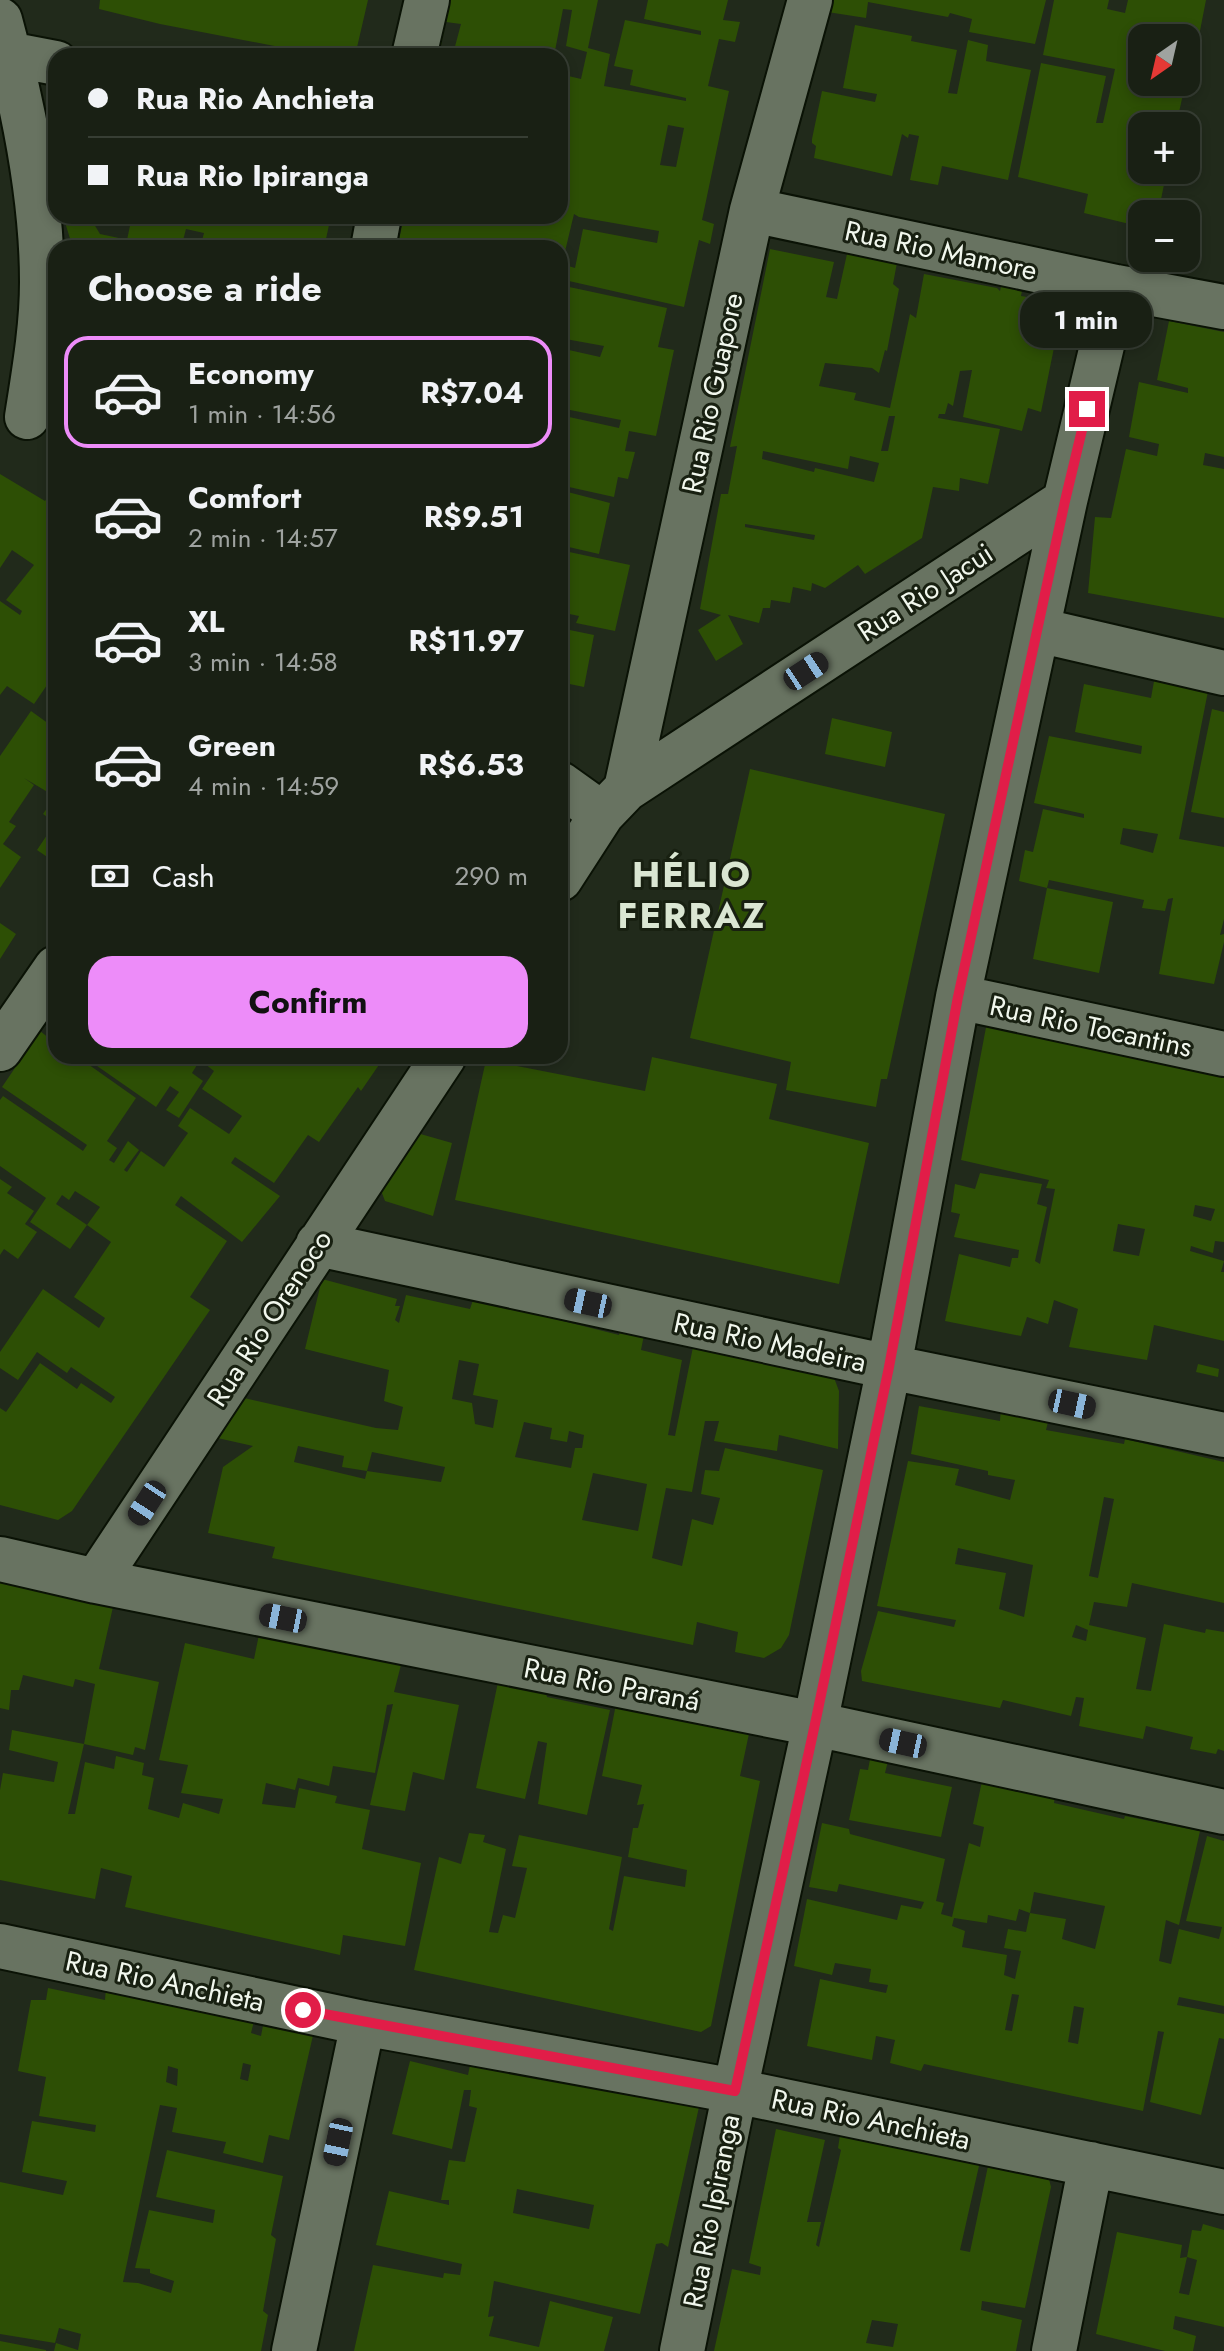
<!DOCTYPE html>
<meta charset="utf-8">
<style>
:root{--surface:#192014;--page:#262d22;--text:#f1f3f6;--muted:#9fa3a0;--line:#373e34;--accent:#ed8cf9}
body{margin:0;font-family:Jost,sans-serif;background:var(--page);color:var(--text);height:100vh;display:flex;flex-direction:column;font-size:30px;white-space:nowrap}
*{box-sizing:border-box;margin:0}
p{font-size:26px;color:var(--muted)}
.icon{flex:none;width:44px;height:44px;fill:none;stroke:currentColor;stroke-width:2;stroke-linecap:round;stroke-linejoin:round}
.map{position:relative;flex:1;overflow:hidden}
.drawer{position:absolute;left:48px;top:240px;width:520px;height:824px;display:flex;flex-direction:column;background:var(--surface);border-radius:24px;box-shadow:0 4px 12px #0003,0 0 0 2px var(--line)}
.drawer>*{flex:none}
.top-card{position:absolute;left:48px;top:48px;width:520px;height:176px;border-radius:24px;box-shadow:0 4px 12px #0003,0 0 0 2px var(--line);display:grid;align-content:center;height:176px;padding:0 40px;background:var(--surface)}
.needle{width:52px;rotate:214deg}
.buttons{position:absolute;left:1128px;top:24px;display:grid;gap:16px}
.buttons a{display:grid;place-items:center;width:72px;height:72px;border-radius:16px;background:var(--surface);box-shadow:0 4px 12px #0003,0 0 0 2px var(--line);font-size:40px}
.end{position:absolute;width:36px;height:36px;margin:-18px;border:10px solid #e11d48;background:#fff;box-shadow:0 0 0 4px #fff}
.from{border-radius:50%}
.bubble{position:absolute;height:56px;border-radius:24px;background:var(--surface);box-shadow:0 4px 12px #0003,0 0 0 2px var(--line);font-size:26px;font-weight:700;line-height:56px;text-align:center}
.car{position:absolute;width:24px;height:48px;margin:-24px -12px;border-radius:10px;box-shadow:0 0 6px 2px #0007;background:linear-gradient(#222 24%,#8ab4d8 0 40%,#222 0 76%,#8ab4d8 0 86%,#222 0)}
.top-card b{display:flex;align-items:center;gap:28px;height:76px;font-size:30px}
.top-card b+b{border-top:2px solid var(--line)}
.top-card i{width:20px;height:20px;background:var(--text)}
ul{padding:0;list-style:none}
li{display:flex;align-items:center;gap:24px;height:112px;margin:0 16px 12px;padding:0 24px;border:4px solid transparent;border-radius:24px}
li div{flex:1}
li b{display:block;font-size:30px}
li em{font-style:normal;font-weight:700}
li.selected{border-color:var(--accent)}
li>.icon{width:72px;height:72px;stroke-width:1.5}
h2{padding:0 40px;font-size:36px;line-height:96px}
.pay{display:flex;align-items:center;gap:20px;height:88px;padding:0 40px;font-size:30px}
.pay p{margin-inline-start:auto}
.action{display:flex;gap:16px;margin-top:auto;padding:16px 40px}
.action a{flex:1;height:92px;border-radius:24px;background:var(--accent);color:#111;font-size:32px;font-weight:700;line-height:92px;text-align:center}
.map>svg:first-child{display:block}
</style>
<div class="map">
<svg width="1224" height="2351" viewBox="0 0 1224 2351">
<rect width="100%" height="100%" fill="#212a1b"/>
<path fill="#2d4f05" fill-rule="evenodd" d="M100,0H368L355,56H326L160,24L99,9Z
M445,0H598L588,48L610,54L604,86L686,101V98L630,85L633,70L614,66L625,20L701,35V31L644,19L648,0H728L723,20L740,22L735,42L719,39L708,86L729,91L702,220L714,224L710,244L699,240L684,307L560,279V248H546L516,241L514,248H412L398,245L404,216H560V181L567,146L560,144V74L581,79L587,52L566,46L572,10L563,9L554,56H432ZM446,22L461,24L453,54L440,50ZM668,125L684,128L676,167L660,165ZM574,214L579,217L659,231L657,243L583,229L575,268L562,264Z
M824,0H1046L1035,44L969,32L972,19L950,13L948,17L868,2L866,18L821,11Z
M1054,0H1109L1107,9L1125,13L1128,0H1206L1190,82H1192L1185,85L1176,126H1142V170H1167L1158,214H1142V227L1084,213L1088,194L1018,177L1041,63L1106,76L1096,123H1103L1115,69L1043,55ZM1142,38H1186V82H1142Z
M855,25L912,36L911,41L957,50L948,93L957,94L968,40L988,45L986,61L1031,70L1008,180L942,166L938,185L910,180L919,136L909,134L908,138L902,134L892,176L814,158L816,146L812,143V139L822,91L875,102L877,94L843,88Z
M63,216H124L123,223L91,219L100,234L119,238L115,248H73Z
M132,216H331L324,248H200L204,233L186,229L181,248H162L127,240Z
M849,245L899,252L893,284L899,289L887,351L885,350L879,373L872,368L825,363L819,386L856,393L854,400L890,408L910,314L916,318L924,274L997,288L1000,291L1004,274L1024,280L1021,296L1063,303L1041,412L1028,408L1022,431L963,417L972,370L960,371L953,406L948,403L945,414H939L938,418L1000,429L988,484L960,478L959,491L933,487L922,538L865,574L858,565L825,588L812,583L811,591L793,587L790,603L771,600L770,608H763L759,623L728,615L743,644L716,661L698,630L721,615L700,609L721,494H728L737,446L730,447L770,249L834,262L826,297L837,299ZM889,416H895L888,451H881ZM763,451L848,469L850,456L879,463L874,482L815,468L814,472L762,459ZM745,524L815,535L814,540L745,527Z
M560,285L667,308L658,347L674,350L656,436L629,431L625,451L635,452L628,479L618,477L614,497L560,485V415L619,428L621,420L560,408V348L600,357L604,346L560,338Z
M1169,321L1224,332V457L1205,453L1203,465L1224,469V618L1088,593L1095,517L1111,518L1126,449L1157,456L1159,444L1129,437L1139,382L1188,393V388L1157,380Z
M0,474L45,501L56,485V672L34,704L7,686L0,695V601L20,615L22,611L6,600L34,565L12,550L0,568Z
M560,490L610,503L599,554L560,545Z
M560,550L630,565L615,631L576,623L579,616L560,612Z
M560,628L594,635L584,687L560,682Z
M1156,670L1210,681L1179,839L1224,847V919L1220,935L1224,934V942L1214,984L1159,974L1173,898L1168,899L1165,911L1142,908L1144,900L1049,880L1047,888L1019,881L1025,850L1033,852L1043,809L1084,818V814L1034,803L1049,736L1141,754L1142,746L1075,732L1084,684L1151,698ZM1123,828L1158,834L1153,853L1120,844Z
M1212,709L1224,712V818L1191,812Z
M31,711L56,729V797L24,778L34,785L9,822L16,826L3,844L21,857L0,888V756Z
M832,718L892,732L885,767L825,754Z
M750,769L945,814L887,1079H881L876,1107L786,1090L791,1062L690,1038Z
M54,798L56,800V823L43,814Z
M49,832L56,837V863L37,850Z
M1047,888L1113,902L1099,973L1033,959Z
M0,923L16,934L0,959Z
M987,1022L1224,1071V1242L1215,1241L1213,1253L1191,1246L1190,1251L1224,1261L1221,1272H1224V1341L1154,1325L1147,1360L1069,1347L1078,1309L1054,1300L1048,1324L1027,1317L1021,1336L945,1321L959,1254L1010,1267L1012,1258H1018L1019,1250L954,1237L960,1214L951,1212L955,1184L975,1189L980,1173L1042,1184L1037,1204L1047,1207L1035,1261L1040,1264L1055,1189L1046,1188L1049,1180L961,1160ZM1195,1205L1215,1209L1211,1221L1193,1216ZM1118,1224L1145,1229L1139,1256L1113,1251Z
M40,1031L54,1042L56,1038V1056H194L200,1060L192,1073L203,1081L179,1118L166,1110L179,1092L170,1086L156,1107L87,1059L85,1062L136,1098L107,1141L117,1148L109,1160L114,1163L128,1141L139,1150L124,1170L127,1172L141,1151L164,1167L188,1133L178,1126L190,1108L229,1134L242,1116L202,1089L214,1071L200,1060L203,1056H239L243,1058L244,1056H385L361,1091L358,1087L319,1142L308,1135L274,1183L235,1157L231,1163L280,1196L242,1242L181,1196L175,1205L227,1241L190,1297L210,1310L72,1511L58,1520L0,1505V1408L6,1412L40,1363L77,1389L81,1383L111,1403L115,1397L71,1367L67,1373L37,1352L18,1380L0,1368V1352L43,1289L99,1328L105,1318L74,1297L111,1242L87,1225L70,1249L30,1222L46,1198L0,1166V1100L3,1096L83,1151L87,1145L2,1087ZM75,1191L100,1207L87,1225L56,1204L62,1195L69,1200Z
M652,1057L777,1084L769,1119L869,1143L839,1284L455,1200L486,1060L645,1091Z
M417,1133L452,1143L433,1216L385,1201L380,1188Z
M0,1179L12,1187L7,1193L34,1211L25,1224L37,1232L18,1259L4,1249L0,1255Z
M322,1279L397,1299L395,1306H400L395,1320L399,1323L406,1295L470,1309L475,1294L547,1312V1317L619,1335L621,1326L645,1330L641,1350L682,1360L668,1435L675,1436L694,1342L830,1367L839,1391L838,1449L779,1435L777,1451L714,1441L719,1421H705L692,1492L666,1488L652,1558L682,1566L692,1519L713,1525L720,1498L701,1494L705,1470L719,1471L725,1448L823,1470L789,1635L781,1648L764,1658L735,1652L738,1632L697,1622L693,1645L272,1558L275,1547L208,1533L223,1467L253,1446L213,1437L240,1397L376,1428L398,1430L403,1407L384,1401L389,1370L305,1349ZM459,1360L479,1364L473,1395L498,1400L493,1428L475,1424L472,1403L452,1399ZM524,1422L552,1428L550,1439L567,1442L569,1431L584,1435L582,1448H575L571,1468L515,1457ZM298,1446L344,1456L342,1467L367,1471L372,1452L445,1467L441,1482L367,1471L365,1479L294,1462ZM593,1473L647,1484L638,1531L582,1520Z
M1198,1364L1219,1369L1218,1377L1196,1372Z
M919,1406L1000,1421L1001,1408L1050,1414L1046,1430L1124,1444L1125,1439L1224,1462V1603L1132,1583L1127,1607L1094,1602L1089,1625L1146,1638L1136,1689L1151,1691L1164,1624L1205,1633L1206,1629L1224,1632V1751L1218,1749L1216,1754L1190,1749L1193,1737L1146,1726L1143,1739L1079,1726L1084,1698L1076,1697L1071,1716L1003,1700L1000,1708L862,1681L861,1671L878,1611L954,1627L956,1620L877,1606L908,1461L959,1469L955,1485L1010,1500L1015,1480L988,1475V1471L911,1454ZM1104,1497L1114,1499L1098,1578L1089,1576ZM958,1548L1033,1565L1024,1617L999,1609L1006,1573L955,1564ZM1076,1625L1088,1630L1086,1641L1072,1637Z
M0,1575L115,1598L99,1669L159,1682L145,1750L135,1747L133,1755L84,1744L95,1684L75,1679L73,1687L23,1675L19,1690H11L9,1710L0,1708Z
M263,1615L402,1661L394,1692L459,1705L444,1780L413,1772L405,1811L370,1805L393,1704L387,1705L375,1773L333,1766L329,1786L298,1778L295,1790L266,1783L262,1804L295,1808L299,1788L337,1796L335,1803L370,1810L362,1849L421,1863L405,1946L343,1935L340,1955L125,1907L132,1876L101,1868L95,1899L0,1880V1790L3,1773L54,1782L58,1762L9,1750L12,1730L84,1744L68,1814H75L85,1762L114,1769L116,1756L144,1763L142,1775L154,1778L148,1809L179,1818L183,1803L219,1814L223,1799L181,1793L188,1765L159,1760L185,1643L254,1659Z
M498,1682L546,1693L547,1697L610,1710L587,1815L538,1804L547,1743L538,1741L525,1799L476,1788Z
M616,1704L750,1729L740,1776L760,1781L711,2026L701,2032L414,1970L439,1857L461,1864L469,1833L485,1835L483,1842L506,1849L489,1932L498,1933L503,1915L515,1918L527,1868L512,1866L519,1835L622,1857L609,1929L613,1931L624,1876L685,1887L687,1870L628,1857L633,1828H638L644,1804L637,1805L642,1785L602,1776Z
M871,1754L889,1757L885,1773L952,1787L941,1837L849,1820L860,1769L868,1770Z
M982,1781L1018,1792L1021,1785L1055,1795L1054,1803L1124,1819L1125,1816L1200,1831L1179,1925L1166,1920L1159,1961L1171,1964L1179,1929L1219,1939L1222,1927L1186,1921L1207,1836L1224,1841V2006L1179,1997L1177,2005L1224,2014V2039L1219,2038L1201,2115L1150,2102L1164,2032L1158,2031L1143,2111L924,2064L921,2071L890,2063L895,2040L876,2036L872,2060L807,2046L820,1979L886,1993L888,1985L869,1982L871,1969L835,1963L832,1975L794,1966L807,1899L897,1920L901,1905L921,1909L924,1902L839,1884L837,1892L809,1887L822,1823L849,1829L850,1834L945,1859L936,1901L944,1903L941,1914L952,1917L969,1843L980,1847L984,1827L973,1824ZM1034,1892L1105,1906L1095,1949L1062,1939L1066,1919L1030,1913L1026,1932L1008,1929L1004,1948L1021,1951L1015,1979L1004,1975L1007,1955L962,1947L965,1931L952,1926L954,1918L987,1923L988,1915L1016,1921L1019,1909L1030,1913ZM1012,1994L1019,1995L1012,2031L1005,2030ZM1074,2006L1084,2008L1078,2044L1068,2042Z
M48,1988L105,2000L106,1988L204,1997L200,2012L254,2021L251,2033L261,2036L264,2020L314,2031L289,2140L269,2135L263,2163L223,2153L226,2142L172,2132L177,2108L160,2105L123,2282L138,2283L171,2293L174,2281L150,2273V2269L135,2268L149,2210L213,2223L215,2210L156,2197L167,2150L283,2176L271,2235L276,2239L263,2311L268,2315L261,2351H54L56,2343L78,2350L81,2334L59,2328L55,2343L0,2334V2182L63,2195L67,2181L22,2172L32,2121L95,2132L96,2125L39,2116L46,2077L18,2071L31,2000H46ZM243,2063L251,2065L248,2081L240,2079ZM168,2066L178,2069L177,2086L166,2082Z
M473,2050L699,2107L668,2247L662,2243L656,2244L640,2314L494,2281L488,2317L494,2316L489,2336L539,2347L550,2301L613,2317L604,2351H354L373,2265L443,2278L444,2273L460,2275L462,2264L376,2245L389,2191L449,2205V2200H441L449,2160L465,2162L477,2108L469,2106L471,2090H464L452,2149L392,2134L410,2061L468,2075ZM517,2189L594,2205L589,2229L513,2213Z
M776,2129L825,2140L807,2222H821L816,2245L819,2247L841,2150L838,2148L841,2129L981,2157L960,2250L970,2252L988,2166L1048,2175L1051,2187L1025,2308L982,2301L981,2310L1022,2320L1016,2351H714L732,2269L760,2275L761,2267L749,2263ZM872,2320L898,2324L893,2347L866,2343Z
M1203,2224L1224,2230V2327L1175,2316L1173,2329L1196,2336L1193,2351H1165L1096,2334L1117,2232L1182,2245L1180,2258L1187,2257L1179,2293L1189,2295L1197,2260L1187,2257L1192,2230L1201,2231Z
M0,2341L46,2350V2351H0Z"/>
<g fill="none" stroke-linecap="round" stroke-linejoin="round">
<g stroke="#0a1205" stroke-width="48">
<path id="street" d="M0,20C23,104 42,195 42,282C42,327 34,372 27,417
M9,54L56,63
M414,56L427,0
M752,210L1116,287L1224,307
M373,248L379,216
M1038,630L1224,673
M560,784L602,814
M626,789L752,210L810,0
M560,879L602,814L626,789L1065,501
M958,997L1224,1054
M0,1049L56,968
M318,1244L889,1367L1224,1435
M0,1559L96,1581L815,1724L1224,1812
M96,1581L444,1056
M0,1946L363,2023L735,2091L1224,2192
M294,2351L363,2023
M682,2351L735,2091L815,1724L889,1367L958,997L1065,501L1116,287
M1054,2351L1091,2164"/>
</g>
<use href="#street" stroke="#687361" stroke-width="44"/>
</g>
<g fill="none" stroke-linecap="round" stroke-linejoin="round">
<path stroke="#e11d48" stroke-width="10" d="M303,2010L735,2091L815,1724L889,1367L958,997L1065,501L1087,409"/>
</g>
<g text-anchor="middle" stroke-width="6" stroke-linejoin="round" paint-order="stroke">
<g font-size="28" fill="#f1f7ed" stroke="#182011">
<text transform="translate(941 250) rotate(12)" y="10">Rua Rio Mamore</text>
<text transform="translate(712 393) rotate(-78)" y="10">Rua Rio Guapore</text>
<text transform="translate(925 592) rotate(-33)" y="10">Rua Rio Jacui</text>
<text transform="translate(1091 1026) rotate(12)" y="10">Rua Rio Tocantins</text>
<text transform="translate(269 1318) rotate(-57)" y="10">Rua Rio Orenoco</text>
<text transform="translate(770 1342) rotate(12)" y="10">Rua Rio Madeira</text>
<text transform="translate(612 1684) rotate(11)" y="10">Rua Rio Paraná</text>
<text transform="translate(165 1981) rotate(12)" y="10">Rua Rio Anchieta</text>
<text transform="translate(871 2119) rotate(12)" y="10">Rua Rio Anchieta</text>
<text transform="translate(711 2211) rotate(-79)" y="10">Rua Rio Ipiranga</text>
</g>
<g font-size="36" font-weight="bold" letter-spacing="2" fill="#dae6d2" stroke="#182011">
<text x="692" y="887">HÉLIO<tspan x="692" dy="41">FERRAZ</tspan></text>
</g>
</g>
</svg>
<div class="buttons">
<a><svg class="needle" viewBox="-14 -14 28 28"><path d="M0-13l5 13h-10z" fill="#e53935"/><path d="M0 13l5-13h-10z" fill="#9fa3a0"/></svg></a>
<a>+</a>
<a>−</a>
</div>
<i class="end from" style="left:303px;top:2010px"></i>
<i class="end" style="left:1087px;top:409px"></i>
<div class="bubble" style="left:1020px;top:292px;width:132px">1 min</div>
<i class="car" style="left:806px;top:671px;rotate:57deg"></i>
<i class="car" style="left:588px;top:1303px;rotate:282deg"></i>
<i class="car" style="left:1072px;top:1404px;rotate:102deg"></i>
<i class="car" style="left:147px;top:1503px;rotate:213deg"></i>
<i class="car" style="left:283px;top:1618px;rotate:281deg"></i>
<i class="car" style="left:903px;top:1743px;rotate:282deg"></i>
<i class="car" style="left:338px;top:2142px;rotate:192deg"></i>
<div class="top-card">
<b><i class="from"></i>Rua Rio Anchieta</b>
<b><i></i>Rua Rio Ipiranga</b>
</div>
<section class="drawer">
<h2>Choose a ride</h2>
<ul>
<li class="selected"><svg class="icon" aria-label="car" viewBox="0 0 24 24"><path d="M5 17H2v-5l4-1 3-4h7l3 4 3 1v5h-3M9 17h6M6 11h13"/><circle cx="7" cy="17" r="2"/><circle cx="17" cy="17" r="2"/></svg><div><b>Economy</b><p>1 min · 14:56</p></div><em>R$7.04</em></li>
<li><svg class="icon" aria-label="car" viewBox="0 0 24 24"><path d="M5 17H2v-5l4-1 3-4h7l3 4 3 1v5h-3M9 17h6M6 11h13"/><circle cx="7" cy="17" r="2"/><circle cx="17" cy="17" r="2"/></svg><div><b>Comfort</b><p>2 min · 14:57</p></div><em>R$9.51</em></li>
<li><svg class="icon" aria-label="car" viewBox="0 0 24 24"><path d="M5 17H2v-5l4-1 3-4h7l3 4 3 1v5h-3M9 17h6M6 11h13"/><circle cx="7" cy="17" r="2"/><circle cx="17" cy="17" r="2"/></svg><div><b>XL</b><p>3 min · 14:58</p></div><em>R$11.97</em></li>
<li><svg class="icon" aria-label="car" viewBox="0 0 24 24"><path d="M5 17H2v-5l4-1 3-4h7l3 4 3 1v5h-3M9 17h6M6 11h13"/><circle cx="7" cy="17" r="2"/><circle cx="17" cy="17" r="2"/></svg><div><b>Green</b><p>4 min · 14:59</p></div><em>R$6.53</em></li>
</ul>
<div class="pay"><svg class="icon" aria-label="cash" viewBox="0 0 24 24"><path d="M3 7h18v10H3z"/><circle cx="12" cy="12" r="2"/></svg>Cash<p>290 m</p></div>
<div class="action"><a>Confirm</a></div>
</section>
</div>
